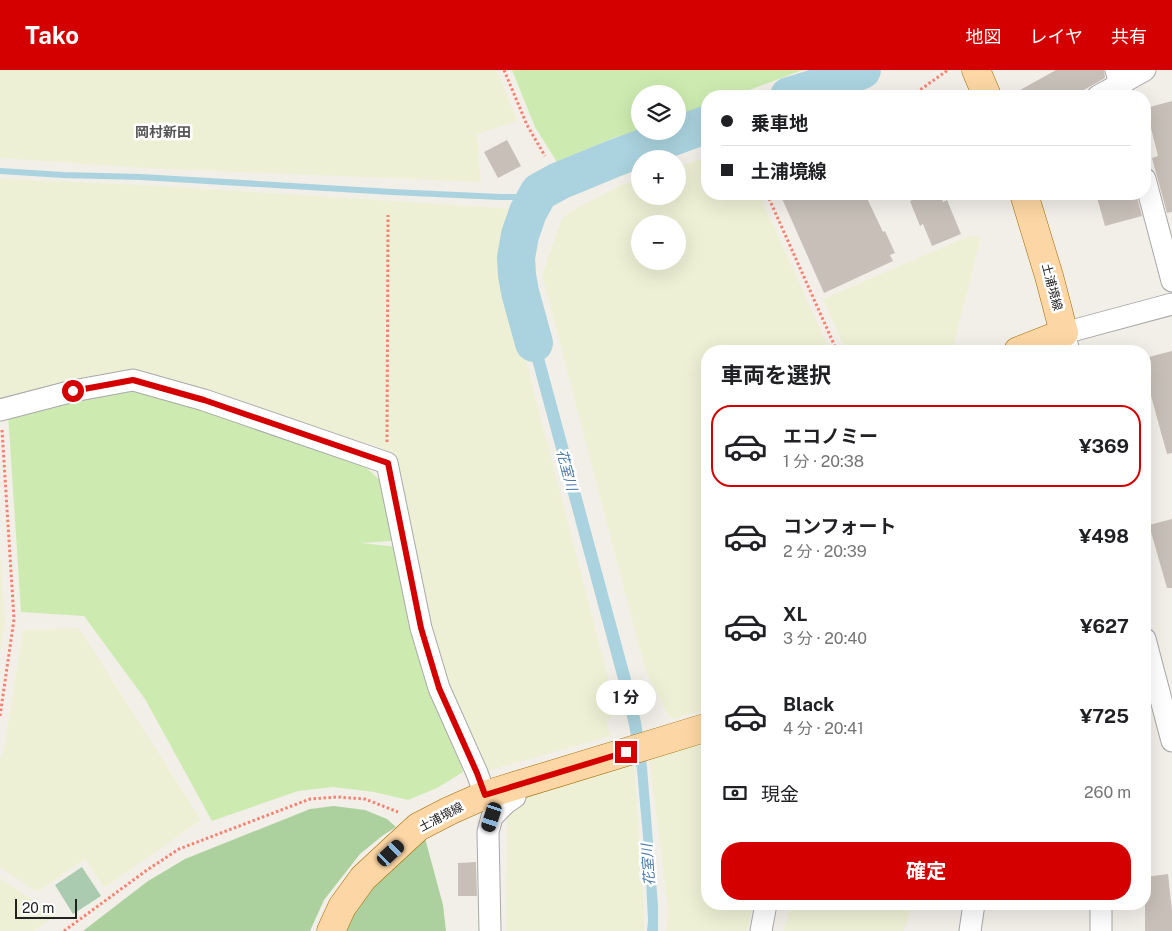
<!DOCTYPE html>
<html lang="ja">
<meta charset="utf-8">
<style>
:root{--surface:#fff;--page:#f2f2f2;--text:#202124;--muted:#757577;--line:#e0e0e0;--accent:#d40000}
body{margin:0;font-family:"Public Sans","Noto Sans JP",sans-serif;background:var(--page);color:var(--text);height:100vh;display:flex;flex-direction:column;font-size:19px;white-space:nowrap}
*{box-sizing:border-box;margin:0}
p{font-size:16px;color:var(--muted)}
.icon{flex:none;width:28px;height:28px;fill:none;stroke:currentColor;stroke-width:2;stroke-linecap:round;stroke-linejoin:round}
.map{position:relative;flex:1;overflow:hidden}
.side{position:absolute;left:701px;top:275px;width:450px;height:565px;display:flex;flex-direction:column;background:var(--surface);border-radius:20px;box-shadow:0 5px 20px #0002}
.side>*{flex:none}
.banner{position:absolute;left:701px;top:20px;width:450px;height:110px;border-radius:20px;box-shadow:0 5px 20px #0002;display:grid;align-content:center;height:110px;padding:0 20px;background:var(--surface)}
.fabs{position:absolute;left:631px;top:15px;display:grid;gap:10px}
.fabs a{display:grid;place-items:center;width:55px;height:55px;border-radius:50%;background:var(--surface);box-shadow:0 5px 20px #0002;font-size:25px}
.scale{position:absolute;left:15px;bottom:12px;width:62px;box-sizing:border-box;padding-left:5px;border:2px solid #222;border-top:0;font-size:14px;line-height:18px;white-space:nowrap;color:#222;-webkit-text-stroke:4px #fff;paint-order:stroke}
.end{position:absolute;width:22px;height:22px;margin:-11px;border:6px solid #d40000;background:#fff;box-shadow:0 0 0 2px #fff}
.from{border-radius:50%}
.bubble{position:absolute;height:35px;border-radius:18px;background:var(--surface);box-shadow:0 5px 20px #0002;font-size:16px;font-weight:700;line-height:35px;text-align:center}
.car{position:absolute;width:15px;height:30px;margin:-15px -8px;border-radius:6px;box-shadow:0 0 4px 1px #0007;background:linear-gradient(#222 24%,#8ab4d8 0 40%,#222 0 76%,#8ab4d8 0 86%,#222 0)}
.banner b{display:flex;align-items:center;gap:18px;height:48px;font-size:19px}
.banner b+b{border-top:1px solid var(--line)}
.banner i{width:12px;height:12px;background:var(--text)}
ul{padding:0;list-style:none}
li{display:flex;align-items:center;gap:15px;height:82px;margin:0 10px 8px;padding:0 10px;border:2px solid transparent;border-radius:20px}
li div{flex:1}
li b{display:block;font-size:19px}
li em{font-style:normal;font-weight:700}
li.selected{border-color:var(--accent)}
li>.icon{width:45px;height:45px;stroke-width:1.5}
h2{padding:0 20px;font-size:22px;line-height:60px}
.pay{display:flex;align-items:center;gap:12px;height:55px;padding:0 20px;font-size:19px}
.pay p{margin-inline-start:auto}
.action{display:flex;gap:10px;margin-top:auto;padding:10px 20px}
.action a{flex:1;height:58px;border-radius:20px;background:var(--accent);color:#fff;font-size:20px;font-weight:700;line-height:58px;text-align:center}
header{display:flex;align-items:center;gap:30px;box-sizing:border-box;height:70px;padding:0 25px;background:var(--accent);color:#fff}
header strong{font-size:24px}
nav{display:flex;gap:28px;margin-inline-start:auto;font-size:18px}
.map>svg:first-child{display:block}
</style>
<header>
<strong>Tako</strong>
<nav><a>地図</a><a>レイヤ</a><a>共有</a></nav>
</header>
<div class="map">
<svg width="1172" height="861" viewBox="0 0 1172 861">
<rect width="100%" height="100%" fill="#f2efe9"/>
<path fill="#eef0d5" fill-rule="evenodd" d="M0,0H497L517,51L477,64L481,112L143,98L0,88Z
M707,87L708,124H759L830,281H708L707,638L677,648H670L645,599L542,205L562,149L570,142L621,115L640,109V126H678V97ZM640,154H678V191H640Z
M0,109L145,115L487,137L511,139L502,198L617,642L606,652L611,666L487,701L457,644L428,558L397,388L380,377L130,303L0,330Z
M969,166L981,167L952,281H846L823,229Z
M0,478L5,552L0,585Z
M79,558L201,750L104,818L85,789L37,822L0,797V690L5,674L23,560Z
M707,671L708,834H753L747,861H666L668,841L661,780L649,689Z
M634,693L644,839V861H506L507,741L525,724Z
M0,808L56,846L33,861H0Z
M790,834H912L904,861H784Z"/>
<path fill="#cdebb0" d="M512,0H803L733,26H708L707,36L678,47V24H640V60L613,68L557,92L535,57Z
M123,318L148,321L358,390L384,414L392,471L361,473L397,477L463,702L437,718L408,730L374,722L333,717L298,721L212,751L145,629L84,546L21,542L8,343Z"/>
<path fill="#add19e" d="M334,736L365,740L387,749L396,757L382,766L360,784L324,830L310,861H83L148,811L185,789L310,739Z
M425,768L443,835L446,861H344L373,812Z"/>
<path fill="#aacbaf" d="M82,797L101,826L73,844L55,815Z"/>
<path fill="#aad3df" d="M844,0H877L844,16L816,26L811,12Z
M526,221L631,609L641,652L647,697L658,835V861H647L648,851L645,789L637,700L629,655L619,613L514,223Z"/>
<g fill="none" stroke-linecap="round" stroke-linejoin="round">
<path stroke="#aad3df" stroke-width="6" d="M0,101L63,105L141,107L392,122L500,127H518L539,122"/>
<path stroke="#aad3df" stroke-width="38" d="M789,26C814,19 838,11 862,0
M534,273L520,222L517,205L516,188L520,165L528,142L539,122L559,111L615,88L708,54"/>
</g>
<path fill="#c7bfb8" d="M1056,0H1104L1105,8L1073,26H1009Z
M1172,31V142L1167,143L1152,88L1158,86L1146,38Z
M507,70L521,96L498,108L484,82Z
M780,124H865L883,162L885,161L895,183L890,185L893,191L824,223Z
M927,124H940L943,132L947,130L961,164L932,176L923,154L920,156L910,131Z
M1096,124H1136L1142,146L1105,156Z
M1172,281V383L1167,384L1145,304V288Z
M1172,449V518H1167L1149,455Z
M476,792L477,826H458V793Z
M1168,804L1172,841V861H1145V807Z"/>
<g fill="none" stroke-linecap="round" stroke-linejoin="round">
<g stroke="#a9a9a9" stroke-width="23">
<path id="minor" d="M1098,26L1120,14L1116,0
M1123,26L1120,14L1145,0
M1145,109L1172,211
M1069,281L1064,263L1172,234
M0,340L73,321L133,310L204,330L387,393L421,558L439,618L477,703L485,725
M1145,569L1172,671
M1101,834V861
M490,861L488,762L492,747L506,733L515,727L511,717
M761,861L766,834
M970,861L974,834"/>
</g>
<g stroke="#a06b00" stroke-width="29">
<path id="major" d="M976,0L987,26
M1018,281L1064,263L1049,206L1024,124
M331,861L342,837L363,808L418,757L449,741L485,725L708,657"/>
</g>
<path stroke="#fa8072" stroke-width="3" stroke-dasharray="2.5 2.5" stroke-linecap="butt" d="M504,0L527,55L545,86
M907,26L917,22L948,0
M767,124L837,281
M387,372L388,145
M0,646L14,549L2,360
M64,861L147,800L179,779L310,729L337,727L365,729L398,742"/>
<use href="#minor" stroke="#fff" stroke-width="21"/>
<use href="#major" stroke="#fcd6a4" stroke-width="28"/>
</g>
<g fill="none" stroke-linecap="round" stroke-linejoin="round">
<path stroke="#d40000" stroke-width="6" d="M73,321L133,310L204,330L388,393L421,558L439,618L477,703L485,725L626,682"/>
</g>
<g text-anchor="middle" stroke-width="5" stroke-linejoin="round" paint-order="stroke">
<g font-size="12" fill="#222" stroke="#fff">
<text transform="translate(1052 217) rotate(75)" y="4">土浦境線</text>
<text transform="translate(441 747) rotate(-28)" y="4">土浦境線</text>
</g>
<g font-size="14" font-weight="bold" fill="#555" stroke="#fff">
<text x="163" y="67">岡村新田</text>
</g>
<g font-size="14" font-style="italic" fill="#4a7aab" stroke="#fff">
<text transform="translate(567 400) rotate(75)" y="5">花室川</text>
<text transform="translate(648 795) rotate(-94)" y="5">花室川</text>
</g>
</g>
</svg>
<div class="fabs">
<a><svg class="icon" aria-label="layers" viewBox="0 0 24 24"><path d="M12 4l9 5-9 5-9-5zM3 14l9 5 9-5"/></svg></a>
<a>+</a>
<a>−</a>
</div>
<div class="scale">20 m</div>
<i class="end from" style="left:73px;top:321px"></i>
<i class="end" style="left:626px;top:682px"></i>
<div class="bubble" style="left:596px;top:610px;width:60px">1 分</div>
<i class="car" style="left:492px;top:747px;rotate:198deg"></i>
<i class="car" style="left:391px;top:783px;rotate:47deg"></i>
<div class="banner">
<b><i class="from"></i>乗車地</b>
<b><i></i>土浦境線</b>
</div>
<section class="side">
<h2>車両を選択</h2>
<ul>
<li class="selected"><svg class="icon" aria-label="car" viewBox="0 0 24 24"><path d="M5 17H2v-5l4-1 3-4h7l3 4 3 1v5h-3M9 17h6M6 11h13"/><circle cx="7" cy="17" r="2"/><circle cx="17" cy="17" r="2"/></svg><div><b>エコノミー</b><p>1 分 · 20:38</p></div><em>¥369</em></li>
<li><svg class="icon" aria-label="car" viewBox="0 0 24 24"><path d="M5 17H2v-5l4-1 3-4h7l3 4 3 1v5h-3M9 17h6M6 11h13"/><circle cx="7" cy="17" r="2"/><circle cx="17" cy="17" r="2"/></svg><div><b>コンフォート</b><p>2 分 · 20:39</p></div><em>¥498</em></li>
<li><svg class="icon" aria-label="car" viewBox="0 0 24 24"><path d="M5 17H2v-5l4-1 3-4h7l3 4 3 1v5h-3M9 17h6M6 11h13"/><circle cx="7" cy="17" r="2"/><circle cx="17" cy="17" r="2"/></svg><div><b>XL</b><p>3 分 · 20:40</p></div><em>¥627</em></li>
<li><svg class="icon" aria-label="car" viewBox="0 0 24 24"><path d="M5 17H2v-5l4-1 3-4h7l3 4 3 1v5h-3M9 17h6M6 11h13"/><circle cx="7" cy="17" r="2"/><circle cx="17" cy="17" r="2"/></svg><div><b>Black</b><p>4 分 · 20:41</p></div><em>¥725</em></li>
</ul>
<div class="pay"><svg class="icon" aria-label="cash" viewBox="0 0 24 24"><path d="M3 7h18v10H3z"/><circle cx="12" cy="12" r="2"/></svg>現金<p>260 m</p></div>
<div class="action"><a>確定</a></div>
</section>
</div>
